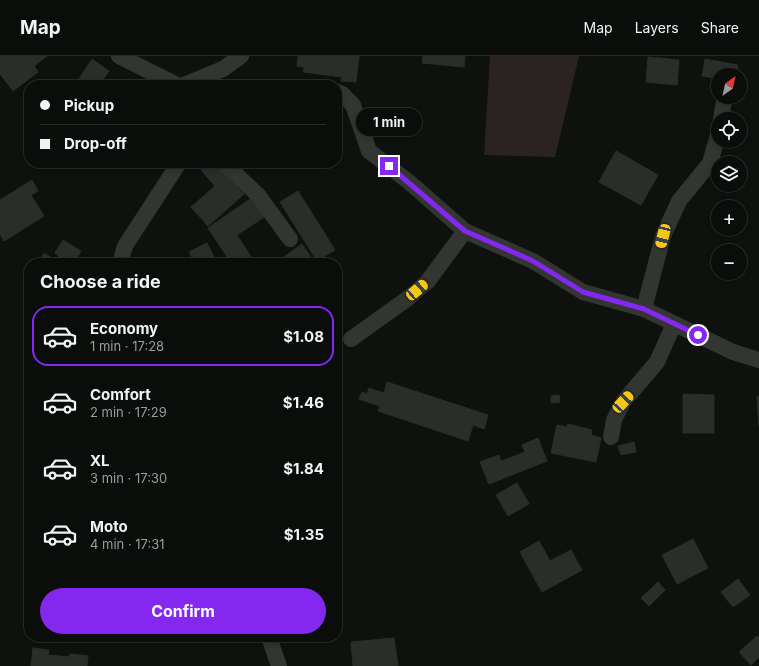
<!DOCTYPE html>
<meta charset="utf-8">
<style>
:root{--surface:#0b0d0b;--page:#141614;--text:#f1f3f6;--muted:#9a9c9d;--line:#2b2d2c;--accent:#8428ef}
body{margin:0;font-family:Inter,sans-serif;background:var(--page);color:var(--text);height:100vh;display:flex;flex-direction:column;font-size:15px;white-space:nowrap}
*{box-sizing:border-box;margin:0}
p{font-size:13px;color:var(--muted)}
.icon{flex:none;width:22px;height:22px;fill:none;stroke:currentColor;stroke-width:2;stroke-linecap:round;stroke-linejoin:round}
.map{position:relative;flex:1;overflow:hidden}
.sheet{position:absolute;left:24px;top:202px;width:318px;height:384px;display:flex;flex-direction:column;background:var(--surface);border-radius:16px;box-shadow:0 2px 6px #0003,0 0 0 1px var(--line)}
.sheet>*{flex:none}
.top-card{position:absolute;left:24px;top:24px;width:318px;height:88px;border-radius:16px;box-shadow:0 2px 6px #0003,0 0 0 1px var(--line);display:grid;align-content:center;height:88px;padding:0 16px;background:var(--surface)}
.needle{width:26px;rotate:33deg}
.fabs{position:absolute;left:711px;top:12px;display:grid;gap:8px}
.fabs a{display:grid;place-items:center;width:36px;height:36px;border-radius:50%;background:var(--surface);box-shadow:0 2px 6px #0003,0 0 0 1px var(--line);font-size:20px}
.end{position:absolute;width:18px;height:18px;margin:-9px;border:5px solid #8428ef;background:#fff;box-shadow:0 0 0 2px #fff}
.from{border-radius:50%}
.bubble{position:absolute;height:28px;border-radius:14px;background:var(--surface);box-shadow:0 2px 6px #0003,0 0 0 1px var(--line);font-size:13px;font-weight:700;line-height:28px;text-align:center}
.car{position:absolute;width:12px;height:24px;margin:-12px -6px;border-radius:5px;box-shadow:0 0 3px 1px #0007;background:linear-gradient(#f5c518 24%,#345 0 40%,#f5c518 0 76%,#345 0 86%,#f5c518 0)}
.top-card b{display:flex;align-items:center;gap:14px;height:38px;font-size:15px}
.top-card b+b{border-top:1px solid var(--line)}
.top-card i{width:10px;height:10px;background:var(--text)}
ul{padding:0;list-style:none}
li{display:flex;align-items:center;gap:12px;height:60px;margin:0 8px 6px;padding:0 8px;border:2px solid transparent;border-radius:16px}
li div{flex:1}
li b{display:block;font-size:15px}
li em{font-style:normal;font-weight:700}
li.selected{border-color:var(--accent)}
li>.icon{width:36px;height:36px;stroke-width:1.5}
h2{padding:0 16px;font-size:18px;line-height:48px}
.primary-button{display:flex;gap:8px;margin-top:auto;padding:8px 16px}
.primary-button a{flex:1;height:46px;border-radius:24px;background:var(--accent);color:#fff;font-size:16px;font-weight:700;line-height:46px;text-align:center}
header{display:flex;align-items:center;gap:24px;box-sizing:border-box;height:56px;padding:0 20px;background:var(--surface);border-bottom:1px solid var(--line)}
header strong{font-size:19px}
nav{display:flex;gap:22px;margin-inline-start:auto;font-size:14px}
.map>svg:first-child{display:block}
</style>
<header>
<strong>Map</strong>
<nav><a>Map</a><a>Layers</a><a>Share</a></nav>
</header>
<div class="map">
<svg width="759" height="610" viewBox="0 0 759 610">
<rect width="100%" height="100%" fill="#0f110f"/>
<path fill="#2b2222" d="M490,0H579L555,101L484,99Z"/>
<path fill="#2b2d2a" stroke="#2a2d29" d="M0,0H47L34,10L38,16L13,35L0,18Z
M298,0H359L356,26L341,25L342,21L303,16L304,11L297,10Z
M423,0H465L464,11L422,7Z
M648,1L679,4L677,29L646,26Z
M92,3L109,15L99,29H75Z
M705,3L738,9L737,19H718V23L702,20Z
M616,95L658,119L641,149L599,126Z
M209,107H215L244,138L208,170L191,151L215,130L201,114Z
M32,124L38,135L31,139L44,160L4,185L0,178V144Z
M298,135L335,194L317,205L280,146Z
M253,141L266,160L237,179L255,207H231L208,172Z
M63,184L81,195L74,207H62L57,204L59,200L55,197Z
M207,187L217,207H195L189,196Z
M302,188L315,207H275Z
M44,197L60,207H38Z
M387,326L488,359L484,373L473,369L468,385L378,355L380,350L359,343L362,336L367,338L369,332L384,337Z
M683,338L714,339V377H683Z
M559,339L560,346L551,347V340Z
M759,340V371L757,341Z
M568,368L592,374L591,379L601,382L596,406L551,397L557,369L567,371Z
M538,382L547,405L489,428L480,406L499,399L501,405L525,396L522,389Z
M634,386L636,396L621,399L618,390Z
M517,427L529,448L508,460L496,439Z
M693,483L708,512L677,528L662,499Z
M539,485L550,505L571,494L582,514L542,536L520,496Z
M738,523L750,539L733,551L721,536Z
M658,526L665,534L649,550L641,542Z
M757,580L759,582V601L751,609L739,596Z
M394,582L398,610H353L351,586Z
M33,592L49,594L48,599L69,601L70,598L88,600L87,610H31Z"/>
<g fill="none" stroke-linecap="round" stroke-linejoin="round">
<path stroke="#323530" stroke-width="16" d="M119,0L177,29
M184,29L223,13L241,0
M337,36L342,38L353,49L369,95L409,126L465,175L533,205L583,236L644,253L733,296L759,304
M721,63L724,45
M224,107L258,139L290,183
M120,207L125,190L179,107
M644,253L663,180L679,145L710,107L718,79
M351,283L407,243L428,225L465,175
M611,381L614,364L623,346L657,306L674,268
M269,581L279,610"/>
</g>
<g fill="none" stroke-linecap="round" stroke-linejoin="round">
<path stroke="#8428ef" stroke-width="5" d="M389,110L465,175L533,205L583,236L644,253L698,279"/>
</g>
</svg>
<div class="fabs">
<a><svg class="needle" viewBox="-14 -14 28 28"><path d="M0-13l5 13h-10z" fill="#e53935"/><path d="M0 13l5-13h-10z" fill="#9a9c9d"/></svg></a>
<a><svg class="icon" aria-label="locate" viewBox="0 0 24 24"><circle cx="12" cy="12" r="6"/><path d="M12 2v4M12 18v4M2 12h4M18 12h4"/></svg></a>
<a><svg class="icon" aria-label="layers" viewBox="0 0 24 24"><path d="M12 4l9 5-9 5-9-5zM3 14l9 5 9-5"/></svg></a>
<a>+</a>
<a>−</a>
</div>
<i class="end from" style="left:698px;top:279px"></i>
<i class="end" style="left:389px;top:110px"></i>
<div class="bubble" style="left:356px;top:52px;width:66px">1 min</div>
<i class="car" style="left:663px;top:180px;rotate:194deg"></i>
<i class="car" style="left:417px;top:234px;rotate:49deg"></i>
<i class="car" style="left:623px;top:346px;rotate:43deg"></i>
<div class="top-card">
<b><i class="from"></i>Pickup</b>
<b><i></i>Drop-off</b>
</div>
<section class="sheet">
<h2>Choose a ride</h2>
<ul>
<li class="selected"><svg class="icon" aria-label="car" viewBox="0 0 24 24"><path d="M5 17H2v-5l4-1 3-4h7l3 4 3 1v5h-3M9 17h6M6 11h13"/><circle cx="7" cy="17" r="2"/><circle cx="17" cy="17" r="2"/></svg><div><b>Economy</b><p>1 min · 17:28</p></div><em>$1.08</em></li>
<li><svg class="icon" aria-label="car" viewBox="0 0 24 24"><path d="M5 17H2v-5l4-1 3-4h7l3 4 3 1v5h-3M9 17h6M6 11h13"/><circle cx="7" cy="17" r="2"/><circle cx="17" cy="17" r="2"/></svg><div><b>Comfort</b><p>2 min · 17:29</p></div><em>$1.46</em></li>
<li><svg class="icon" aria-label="car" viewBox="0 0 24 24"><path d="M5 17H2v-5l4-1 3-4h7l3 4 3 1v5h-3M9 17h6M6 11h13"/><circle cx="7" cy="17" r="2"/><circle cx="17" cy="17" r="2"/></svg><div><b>XL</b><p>3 min · 17:30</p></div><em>$1.84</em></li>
<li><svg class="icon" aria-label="car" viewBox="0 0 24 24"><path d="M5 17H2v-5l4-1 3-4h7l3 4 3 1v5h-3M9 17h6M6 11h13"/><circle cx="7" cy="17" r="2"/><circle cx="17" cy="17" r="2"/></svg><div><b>Moto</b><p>4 min · 17:31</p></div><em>$1.35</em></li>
</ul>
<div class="primary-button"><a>Confirm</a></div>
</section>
</div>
